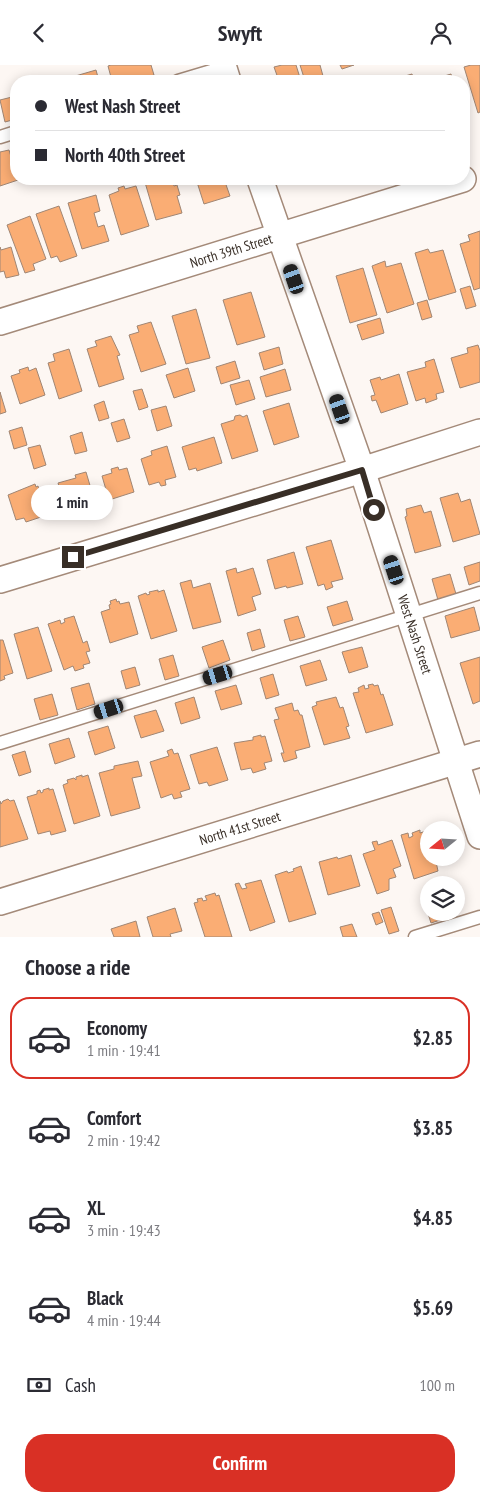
<!DOCTYPE html>
<meta charset="utf-8">
<style>
:root{--surface:#fff;--page:#f2f2f3;--text:#2b2b33;--muted:#7c7c81;--line:#e1e1e2;--accent:#d93025}
body{margin:0;font-family:"PT Sans Narrow",sans-serif;background:var(--page);color:var(--text);height:100vh;display:flex;flex-direction:column;font-size:19px;white-space:nowrap}
*{box-sizing:border-box;margin:0}
p{font-size:16px;color:var(--muted)}
.icon{flex:none;width:28px;height:28px;fill:none;stroke:currentColor;stroke-width:2;stroke-linecap:round;stroke-linejoin:round}
.map{position:relative;height:872px;overflow:hidden}
.sheet{display:flex;flex-direction:column;background:var(--surface);flex:1}
.sheet>*{flex:none}
.hud{position:absolute;left:10px;top:10px;width:460px;height:110px;border-radius:20px;box-shadow:0 2px 12px #0003;display:grid;align-content:center;height:110px;padding:0 25px;background:var(--surface)}
.needle{width:32px;rotate:252deg}
.fabs{position:absolute;left:420px;top:756px;display:grid;gap:10px}
.fabs a{display:grid;place-items:center;width:45px;height:45px;border-radius:50%;background:var(--surface);box-shadow:0 2px 12px #0003;font-size:25px}
.end{position:absolute;width:22px;height:22px;margin:-11px;border:6px solid #382e26;background:#fff;box-shadow:0 0 0 2px #fff}
.from{border-radius:50%}
.bubble{position:absolute;height:35px;border-radius:18px;background:var(--surface);box-shadow:0 2px 12px #0003;font-size:16px;font-weight:600;line-height:35px;text-align:center}
.car{position:absolute;width:15px;height:30px;margin:-15px -8px;border-radius:6px;box-shadow:0 0 4px 1px #0007;background:linear-gradient(#222 24%,#8ab4d8 0 40%,#222 0 76%,#8ab4d8 0 86%,#222 0)}
.hud b{display:flex;align-items:center;gap:18px;height:48px;font-size:19px}
.hud b+b{border-top:1px solid var(--line)}
.hud i{width:12px;height:12px;background:var(--text)}
ul{padding:0;list-style:none}
li{display:flex;align-items:center;gap:15px;height:82px;margin:0 10px 8px;padding:0 15px;border:2px solid transparent;border-radius:20px}
li div{flex:1}
li b{display:block;font-size:19px}
li em{font-style:normal;font-weight:600}
li.current{border-color:var(--accent)}
li>.icon{width:45px;height:45px;stroke-width:1.5}
h2{padding:0 25px;font-size:22px;line-height:60px}
.pay{display:flex;align-items:center;gap:12px;height:55px;padding:0 25px;font-size:19px}
.pay p{margin-inline-start:auto}
.button{display:flex;gap:10px;margin-top:auto;padding:10px 25px}
.button a{flex:1;height:58px;border-radius:20px;background:var(--accent);color:#fff;font-size:20px;font-weight:600;line-height:58px;text-align:center}
header{display:flex;justify-content:space-between;align-items:center;height:65px;padding:0 25px;background:var(--surface);font-size:22px;font-weight:600}
.map>svg:first-child{display:block}
</style>
<header><svg class="icon" aria-label="back" viewBox="0 0 24 24"><path d="M15 5l-7 7 7 7"/></svg>Swyft<svg class="icon" aria-label="person" viewBox="0 0 24 24"><circle cx="12" cy="8" r="4"/><path d="M4 21q1-7 8-7t8 7"/></svg></header>
<div class="map">
<svg width="480" height="872" viewBox="0 0 480 872">
<rect width="100%" height="100%" fill="#fdf7f3"/>
<path fill="#faad74" stroke="#a08674" d="M111,0H151L154,10L134,16H112L108,1Z
M282,0H296L301,16H279L274,2Z
M300,0H320L323,11L305,16Z
M340,0H354L342,4Z
M471,0H480V47L478,48L464,2Z
M96,5L99,16H73L72,12Z
M412,9L414,16H388Z
M451,9L453,16H428Z
M16,31V54L5,57L0,35Z
M9,85L16,108V114L18,115L0,121V87Z
M144,114H172L174,121L177,120L180,130L177,131L182,148L156,155Z
M196,114H224L230,131L204,139Z
M124,121L125,124L136,121L149,161L121,170L109,130L119,126L118,123Z
M96,130L100,146L94,148L98,162L104,160L109,176L82,184L68,138Z
M59,141L77,191L60,197L57,191L51,193L36,149Z
M30,151L46,194L33,199L35,205L25,208L7,160Z
M480,166V223L474,225L460,179L470,176L468,170Z
M0,182L1,185L11,182L19,210L6,213L4,206L0,207Z
M428,184L430,188L443,185L456,227L429,235L415,188Z
M385,196L386,202L401,198L414,239L387,248L372,201Z
M363,203L377,250L350,258L336,211Z
M470,221L476,241L466,244L460,224Z
M251,227L265,272L237,280L223,235Z
M427,235L432,252L422,255L417,238Z
M196,244L210,293L186,299L172,251Z
M380,253L384,268L362,275L357,260Z
M151,257L166,299L141,307L129,270L139,267L137,261Z
M111,271L120,290L117,291L124,314L99,322L87,284L97,281L95,276Z
M478,280L480,286V317L460,323L451,293L468,288L467,283Z
M279,282L283,299L264,305L259,288Z
M69,284L82,326L59,334L48,298L55,296L53,289Z
M434,294L444,327L436,329L437,334L426,338L425,333L416,336L407,307L426,302L425,297Z
M235,296L240,313L221,319L216,302Z
M28,302L29,306L36,303L45,330L20,339L11,311L20,308L19,305Z
M188,303L195,326L174,333L166,310Z
M285,304L291,325L266,332L260,312Z
M399,309L408,339L381,348L376,335L372,336L371,331L375,330L370,315L380,312L381,315Z
M249,315L255,334L236,340L230,320Z
M142,324L148,342L139,345L133,326Z
M0,327L6,347L0,349Z
M104,336L109,353L99,356L94,340Z
M289,338L299,372L274,380L263,346Z
M166,341L172,361L157,366L151,345Z
M240,350L243,352L247,350L258,386L232,394L221,359L234,355L235,351Z
M124,354L130,373L117,377L111,358Z
M22,362L27,380L14,384L9,366Z
M82,367L87,386L75,389L70,371Z
M214,372L222,398L197,406L196,403L189,405L182,382Z
M40,380L46,400L34,404L28,383Z
M167,381L176,412L165,415L166,420L161,421L159,417L149,420L141,394L152,390L151,386Z
M118,402L119,405L127,403L134,427L109,435L102,411L112,408L111,404Z
M86,407L94,434L83,437L85,442L77,444L76,442L66,445L58,418L76,413L75,410Z
M35,419L36,422L38,421L47,450L26,457L24,453L16,455L8,430Z
M458,428L461,437L470,434L480,469L453,477L440,433Z
M421,440L424,448L431,446L441,481L415,488L405,452L407,451L406,444Z
M331,475L343,514L331,517L333,522L326,525L324,519L318,521L306,482Z
M294,487L303,519L287,523L286,521L275,524L267,495Z
M480,497V516L469,520L464,502Z
M236,503L237,508L253,503L261,529L252,532L256,545L238,551L226,506Z
M450,509L456,529L438,535L432,514Z
M191,515L193,523L210,518L221,557L193,564L180,518Z
M158,525V527L164,525L177,566L151,574L138,531L146,528L147,530L150,529L149,527Z
M116,534L117,537L119,536L120,539L129,537L138,569L110,578L101,547L110,544L109,540L111,539L110,536Z
M347,536L353,555L333,561L327,542Z
M474,542L480,565L451,573L445,551Z
M74,551L83,578L87,576L90,586L86,587L90,598L83,600L84,603L75,606L73,601L64,605L48,559L60,555L61,559L65,557L64,554Z
M298,551L305,572L290,576L284,555Z
M38,562L52,606L27,614L14,569Z
M260,564L265,582L252,586L247,568Z
M0,575H3L13,608L4,611L5,614L0,616Z
M223,575L230,595L209,603L202,582Z
M362,582L368,602L349,608L342,587Z
M173,590L179,611L165,615L159,594Z
M480,592V636L473,639L460,598Z
M320,595L327,615L306,621L300,601Z
M135,602L140,620L126,624L121,606Z
M273,609L279,630L266,634L260,613Z
M89,618L95,639L77,645L71,623Z
M373,619L374,621L378,620L381,630L383,629L393,660L366,668L353,628L359,627L358,623L364,620L365,624L369,623L368,620Z
M236,620L242,639L221,645L215,626Z
M52,629L58,650L40,655L34,634Z
M194,632L200,653L181,659L175,638Z
M336,632L340,643L343,642L349,661L346,662L350,673L324,680L312,642L317,640L316,637Z
M292,638L294,646L298,645L300,650H302L310,682L295,686L297,693L284,697L281,688H284L274,655L279,654L275,643Z
M156,645L164,666L141,673L134,651Z
M108,661L115,683L95,690L88,667Z
M261,670V672L265,671L272,696L264,698L266,704L253,708L251,703L241,705L234,678L253,675V672Z
M69,673L75,692L55,699L49,679Z
M217,682L228,715L209,721L207,717L199,719L190,690Z
M172,684L174,689L178,688L190,724L180,727L182,732L174,734L172,729L161,733L150,697L169,691L167,686Z
M25,686L31,707L19,711L12,690Z
M138,696L142,711L132,713L140,743L111,751L99,708L114,704V701Z
M82,710V712L88,710L100,751L74,759L63,720L68,718L67,715L74,713L76,715V712Z
M49,723V725L53,724L66,766L51,770L50,766L38,769L27,732L37,729V726L40,725L41,728L43,727V725Z
M8,734L10,736L14,735L28,774L0,782V736L1,739L3,736Z
M420,765V768L426,766L429,777V792H435L438,806L414,814L401,770L408,768L409,773L413,771L412,768Z
M392,775L401,801L393,804L396,812L389,814V825L377,829L363,789L375,785L372,777L377,776L378,780Z
M351,790L360,821L328,830L319,797L337,792L338,794Z
M301,801L316,849L289,857L275,810L287,806L288,808L294,806L293,804Z
M261,815L275,857L250,866L235,819L239,818L242,824L247,823L245,819Z
M215,828L216,831L219,830L232,872H205L194,838L198,837L197,834L202,833L203,836L207,835L205,831Z
M429,838V848H449L450,852L431,858L425,839Z
M391,842L399,866L389,869L381,845Z
M175,843L182,866L170,869L171,872H153L147,852Z
M379,847L383,857L376,860L372,849Z
M136,856L140,872H114L111,864Z
M352,859L357,872H343L340,862Z"/>
<g fill="none" stroke-linecap="round" stroke-linejoin="round">
<g stroke="#a48a79" stroke-width="15">
<path id="lane" d="M178,16L228,1
M0,72L16,67
M0,678L480,528
M415,872L480,852"/>
</g>
<g stroke="#a48a79" stroke-width="28">
<g id="street">
<path d="M223,0L228,16"/>
<path id="s1" d="M260,114L362,405L480,771"/>
<path id="s2" d="M0,257L463,114"/>
<path d="M0,515L362,405L480,367"/>
<path id="s3" d="M0,837L480,689"/>
</g>
</g>
<use href="#lane" stroke="#fff" stroke-width="12"/>
<use href="#street" stroke="#fff" stroke-width="25"/>
</g>
<g fill="none" stroke-linecap="round" stroke-linejoin="round">
<path stroke="#382e26" stroke-width="6" d="M73,492L362,405L374,445"/>
</g>
<g text-anchor="middle" stroke-width="4" stroke-linejoin="round" paint-order="stroke">
<g font-size="14" fill="#382e26" stroke="#fdf7f3">
<text dy="5" stroke="none"><textPath href="#s2" startOffset="242">North 39th Street</textPath></text>
<text dy="5" stroke="none"><textPath href="#s1" startOffset="481">West Nash Street</textPath></text>
<text dy="5" stroke="none"><textPath href="#s3" startOffset="251">North 41st Street</textPath></text>
</g>
</g>
</svg>
<div class="fabs">
<a><svg class="needle" viewBox="-14 -14 28 28"><path d="M0-13l5 13h-10z" fill="#e53935"/><path d="M0 13l5-13h-10z" fill="#7c7c81"/></svg></a>
<a><svg class="icon" aria-label="layers" viewBox="0 0 24 24"><path d="M12 4l9 5-9 5-9-5zM3 14l9 5 9-5"/></svg></a>
</div>
<i class="end from" style="left:374px;top:445px"></i>
<i class="end" style="left:73px;top:492px"></i>
<div class="bubble" style="left:31px;top:420px;width:82px">1 min</div>
<i class="car" style="left:294px;top:214px;rotate:341deg"></i>
<i class="car" style="left:340px;top:344px;rotate:341deg"></i>
<i class="car" style="left:394px;top:505px;rotate:342deg"></i>
<i class="car" style="left:218px;top:610px;rotate:253deg"></i>
<i class="car" style="left:109px;top:644px;rotate:252deg"></i>
<div class="hud">
<b><i class="from"></i>West Nash Street</b>
<b><i></i>North 40th Street</b>
</div>
</div>
<section class="sheet">
<h2>Choose a ride</h2>
<ul>
<li class="current"><svg class="icon" aria-label="car" viewBox="0 0 24 24"><path d="M5 17H2v-5l4-1 3-4h7l3 4 3 1v5h-3M9 17h6M6 11h13"/><circle cx="7" cy="17" r="2"/><circle cx="17" cy="17" r="2"/></svg><div><b>Economy</b><p>1 min · 19:41</p></div><em>$2.85</em></li>
<li><svg class="icon" aria-label="car" viewBox="0 0 24 24"><path d="M5 17H2v-5l4-1 3-4h7l3 4 3 1v5h-3M9 17h6M6 11h13"/><circle cx="7" cy="17" r="2"/><circle cx="17" cy="17" r="2"/></svg><div><b>Comfort</b><p>2 min · 19:42</p></div><em>$3.85</em></li>
<li><svg class="icon" aria-label="car" viewBox="0 0 24 24"><path d="M5 17H2v-5l4-1 3-4h7l3 4 3 1v5h-3M9 17h6M6 11h13"/><circle cx="7" cy="17" r="2"/><circle cx="17" cy="17" r="2"/></svg><div><b>XL</b><p>3 min · 19:43</p></div><em>$4.85</em></li>
<li><svg class="icon" aria-label="car" viewBox="0 0 24 24"><path d="M5 17H2v-5l4-1 3-4h7l3 4 3 1v5h-3M9 17h6M6 11h13"/><circle cx="7" cy="17" r="2"/><circle cx="17" cy="17" r="2"/></svg><div><b>Black</b><p>4 min · 19:44</p></div><em>$5.69</em></li>
</ul>
<div class="pay"><svg class="icon" aria-label="cash" viewBox="0 0 24 24"><path d="M3 7h18v10H3z"/><circle cx="12" cy="12" r="2"/></svg>Cash<p>100 m</p></div>
<div class="button"><a>Confirm</a></div>
</section>
